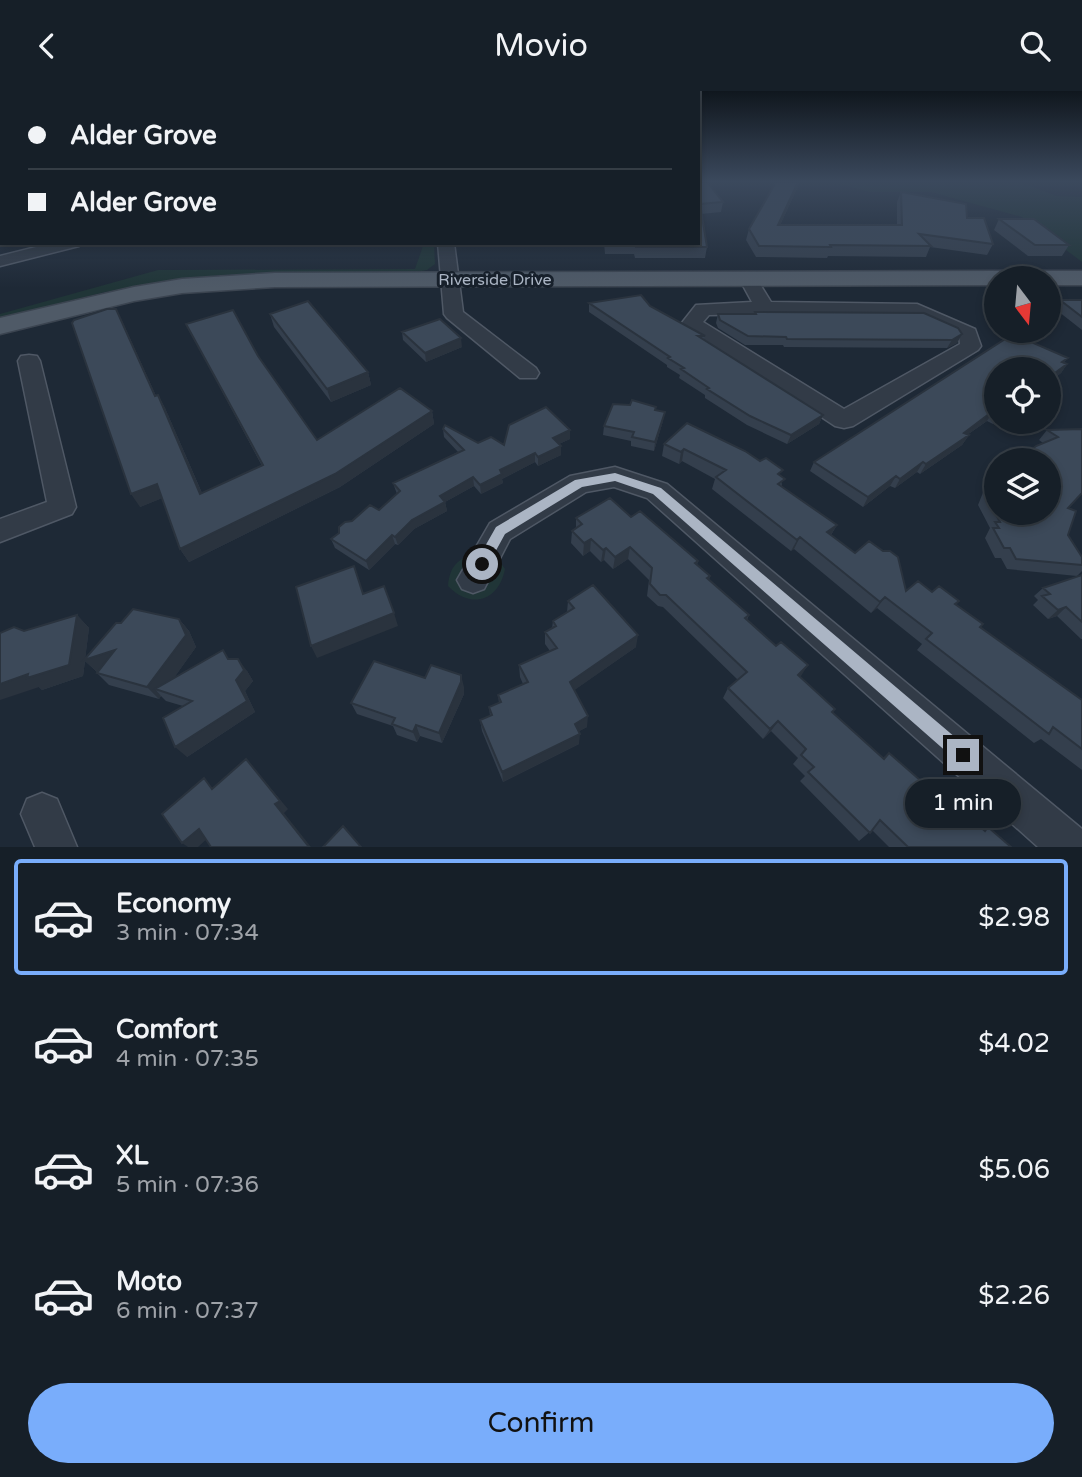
<!DOCTYPE html>
<meta charset="utf-8">
<style>
:root{--surface:#161f28;--page:#1f2730;--text:#f1f3f6;--muted:#9ea2a8;--line:#353d45;--accent:#79adfb}
body{margin:0;font-family:"Varela Round",sans-serif;background:var(--page);color:var(--text);height:100vh;display:flex;flex-direction:column;font-size:26px;white-space:nowrap}
*{box-sizing:border-box;margin:0}
p{font-size:23px;color:var(--muted)}
.icon{flex:none;width:38px;height:38px;fill:none;stroke:currentColor;stroke-width:2;stroke-linecap:round;stroke-linejoin:round}
.map{position:relative;height:756px;overflow:hidden}
.panel{display:flex;flex-direction:column;background:var(--surface);flex:1}
.panel>*{flex:none}
.banner{position:absolute;left:0px;top:0px;width:700px;height:154px;box-shadow:0 4px 10px #0003,0 0 0 2px var(--line);display:grid;align-content:center;height:154px;padding:0 28px;background:var(--surface)}
.needle{width:46px;rotate:164deg}
.buttons{position:absolute;left:984px;top:175px;display:grid;gap:14px}
.buttons a{display:grid;place-items:center;width:77px;height:77px;border-radius:50%;background:var(--surface);box-shadow:0 4px 10px #0003,0 0 0 2px var(--line);font-size:35px}
.end{position:absolute;width:32px;height:32px;margin:-16px;border:9px solid #abb5c4;background:#111;box-shadow:0 0 0 4px #111}
.from{border-radius:50%}
.bubble{position:absolute;height:49px;border-radius:24px;background:var(--surface);box-shadow:0 4px 10px #0003,0 0 0 2px var(--line);font-size:23px;font-weight:600;line-height:49px;text-align:center}
.banner b{display:flex;align-items:center;gap:24px;height:66px;font-size:26px}
.banner b+b{border-top:2px solid var(--line)}
.banner i{width:18px;height:18px;background:var(--text)}
ul{padding:12px 0 0;list-style:none}
li{display:flex;align-items:center;gap:21px;height:116px;margin:0 14px 10px;padding:0 14px;border:4px solid transparent;border-radius:7px}
li div{flex:1}
li b{display:block;font-size:26px}
li em{font-style:normal;font-weight:600}
li.current{border-color:var(--accent)}
li>.icon{width:63px;height:63px;stroke-width:1.5}
.button{display:flex;gap:14px;margin-top:auto;padding:14px 28px}
.button a{flex:1;height:80px;border-radius:42px;background:var(--accent);color:#111;font-size:28px;font-weight:600;line-height:80px;text-align:center}
header{display:flex;justify-content:space-between;align-items:center;height:91px;padding:0 28px;background:var(--surface);font-size:32px;font-weight:600}
.map>svg:first-child{display:block}
</style>
<header><svg class="icon" aria-label="back" viewBox="0 0 24 24"><path d="M15 5l-7 7 7 7"/></svg>Movio<svg class="icon" aria-label="search" viewBox="0 0 24 24"><circle cx="10" cy="10" r="6"/><path d="M15 15l6 6"/></svg></header>
<div class="map">
<svg width="1082" height="756" viewBox="0 0 1082 756">
<rect width="100%" height="100%" fill="#1e2936"/>
<path fill="#203537" d="M832,91H1020L1057,105L1082,106V171L1022,126L931,101H869Z
M424,152H434L435,173L427,179L417,181L220,184L105,201L0,227V223L158,179L415,178Z
M480,461L496,465L505,478C499,510 471,519 448,495C450,473 459,467 480,461Z"/>
<g fill="none" stroke-linecap="round" stroke-linejoin="round">
<g stroke="#4f5865" stroke-width="3">
<path id="minor" d="M0,91H2L0,96Z
M52,152H81L79,155L0,175V165Z
M438,152H454L463,221L536,277L539,282L536,287H520L447,227L444,223Z
M749,184L755,185L771,211L917,213L975,238L981,255L978,259L853,335L844,337L835,335L681,233L696,214L752,211L740,189ZM765,223L914,225L959,245L960,253L844,318L703,231L709,224Z
M29,264L37,265L40,270L76,416L72,423L0,451V428L47,411L18,270L21,265Z
M615,376L667,393L1082,738V756H1038L647,407L614,396L586,401L510,448L484,498L473,502L462,498L457,489L490,432L570,385Z
M42,702L57,708L77,756H35L21,723L27,708Z"/>
</g>
<g stroke="#3b4450" stroke-width="3">
<path id="major" d="M996,180H1082V194H1048V187H996V194L275,196L182,202L134,210L0,243V227L134,196L182,188L275,182Z"/>
</g>
<use href="#minor" fill="#323b47" fill-rule="evenodd"/>
<use href="#major" fill="#4f5a67" fill-rule="evenodd"/>
</g>
<path fill="#343f4d" d="M698,91L723,111L721,121L701,123L707,156L705,167H635L634,163H605L604,152H698Z
M776,91H800L780,134H897V111L901,101L967,127L993,153L987,164L930,156L926,166L828,165L827,167L756,166L746,149L749,138Z
M999,128L1069,154L1062,165H1028L994,139Z
M1060,209H1082V239L1054,217Z
M589,212L650,215L705,245L704,249L823,324L819,333L787,353L747,334L705,307V304L679,287L680,284L667,276V274L589,221Z
M755,221L962,243L957,252L947,257L784,256L783,254H745L718,237L716,232L718,223H754Z
M270,223L368,281L371,294L331,311L274,236Z
M122,230L156,305L158,304L165,317L202,402L262,375L186,233L258,265L317,349L432,320L434,333L340,396L189,471L180,458L162,407L140,416Z
M402,241L462,256L426,271L403,249Z
M1013,243L1068,267L1064,271L1067,273L1061,282L1048,292V278H996V331L993,333L987,330L967,344H969L962,354L920,383L917,381L895,397L890,395L863,416L810,380L814,371Z
M655,319L663,330L654,360L631,355V350L603,344L604,335Z
M443,338L478,352L504,354L570,348L559,353L561,364L538,375L535,371L502,388L503,392L481,403L474,395L445,411L447,420L414,438L398,454L395,453L369,479L335,457L331,448L352,430L379,419L397,403L393,392L458,361L444,346Z
M1082,338L1068,417V444L1082,466V480L1077,485L1007,478L1001,467H995L985,447L990,437L978,414L984,399L992,389L996,422L1043,352L1039,349L1047,339Z
M664,353L781,385L782,396L837,434L831,444L906,500L932,501L959,510L956,514L980,536L1082,609V679L1041,648L1034,652L917,559L922,553L877,517L871,522L794,458L791,460L712,398L715,388L682,370L679,373L662,365Z
M631,426L698,470L697,474L710,485L709,489L749,524L747,529L832,621L883,667L889,662L943,709L947,706L984,739L988,736L1011,756H889L872,739L859,750L800,690L805,685L793,673L798,667L771,640L763,648L723,607L728,597L738,589L663,516L658,515L647,505L649,489L628,468L613,478L604,469L601,471L590,460L583,465L571,452L572,440L576,437V427Z
M1082,484V548H1081L1057,525L1048,528L1033,514L1038,509L1034,505L1043,497Z
M568,510L636,556L574,599L587,636L579,640V653L503,691L482,640L480,629L490,625L489,616L499,612L498,604L523,593L520,586L519,574L550,560L545,553V541L552,537L553,530L567,521Z
M77,524L89,537L85,568L179,528L189,540L196,556L173,588L230,568L247,580L253,590L245,600L255,621L187,666L183,615L166,610L161,605L159,608L109,594L97,582L98,580L97,581L85,570L83,585L42,599L39,596L24,540Z
M425,587L464,596V603L442,652L420,645L417,651L397,644L393,635L357,623L351,612Z"/>
<path fill="#2a333e" d="M798,91H800L775,145L778,134Z
M116,218L122,230L162,318L155,305Z
M962,243L957,252L947,257L952,249Z
M461,247L462,256L426,271L425,262Z
M1067,273L1061,282L1048,292V287Z
M368,281L371,294L331,311L327,298Z
M158,304L165,317L208,416L200,403Z
M432,320L434,333L340,396L189,471L180,458Z
M993,320L987,330L957,351L964,342Z
M665,321L663,330L654,360L655,351Z
M823,324L819,333L787,353L791,344Z
M570,339V348L552,356L553,347Z
M969,344L962,354L920,383L926,373Z
M561,355V364L538,375V366Z
M684,358L682,370L679,373L681,361Z
M535,362V371L502,388L503,392L481,403L480,394L500,379Z
M923,371L917,381L895,397L900,388Z
M896,385L890,395L863,416L868,406Z
M473,386L474,395L445,411L447,420L414,438L398,454L395,446L412,429L440,405Z
M157,393L165,406L140,416L131,403Z
M837,434L830,445L827,441Z
M392,444L395,453L369,479L366,470Z
M800,446L794,458L791,460L797,449Z
M591,448L590,460L583,465L584,452Z
M630,456L628,468L613,478L615,466Z
M606,457L604,469L601,471L603,459Z
M885,506L877,517L871,522L880,511Z
M1066,516L1057,525L1048,528L1058,519Z
M394,522L398,535L317,567L311,555Z
M77,524L89,537L85,569L115,559L127,571L97,581L85,570L83,585L42,599L39,596L0,609V593Z
M179,528L189,540L196,556L164,601L155,598L161,605L159,608L147,596Z
M638,544L636,556L569,603L570,591Z
M238,568L247,580L253,590L245,600L255,621L187,666L175,656L236,589Z
M808,574L801,585L791,595L798,584Z
M461,584L464,596V603L442,652L439,642Z
M588,625L587,636L574,643L575,633Z
M778,630L771,640L763,648L770,638Z
M416,634L420,645L417,651L413,641Z
M580,643L579,653L503,691L502,681Z
M246,668L288,718L284,722L311,756H309L275,713Z
M199,738L210,745L198,756H188L182,752Z"/>
<path fill="#3c4959" stroke="#2a333e" stroke-width="2" d="M698,91H707L723,111L700,113L707,156H636V152H698Z
M776,91H798L778,134H902L901,101L966,113L967,127H984L993,153L919,143L931,155L830,154L831,156L759,155L749,138Z
M999,128H1034L1069,154H1035Z
M641,204L650,215L705,245H698L823,324L791,344L750,325L707,298L709,297L681,278L684,277L668,267L670,266L589,212Z
M1060,209H1082V226Z
M308,210L368,281L327,298L270,223Z
M107,218H116L155,305L158,304L200,403L263,374L186,233L233,219L258,265L317,349L400,297L432,320L335,383L180,458L157,393L131,403L72,232L74,229Z
M755,221L924,222L958,237L962,243L952,249L787,248L786,246L748,245L720,229L718,223H756Z
M440,228L461,247L425,262L402,241Z
M1013,243L1068,267L1062,271L1067,273L1048,287V278H996V322L993,320L964,342L969,344L926,373L923,371L900,388L896,385L868,406L814,371Z
M632,309L656,316L655,319L665,321L655,351L632,346L634,341L604,335L613,313L630,314Z
M546,316L570,339L553,347L561,355L538,366L535,362L500,379L502,383L480,394L473,386L440,405L445,411L412,429L395,446L392,444L366,470L331,448L339,442V436L345,431L352,430L370,414L379,419L400,400L393,392L464,359L443,338L445,334L478,352L491,346L504,354L509,334Z
M687,332L745,360L760,370L766,367L783,379L778,383L785,388L778,393L837,434L827,441L855,462L869,450L883,460H890L898,466L906,500L918,490L932,501L939,495L959,510L955,513L983,533L980,536L1082,609V658L1053,636L1049,643L926,548L932,542L885,506L880,511L800,446L797,449L716,386L726,379L684,358L681,361L664,353Z
M1082,338V402L1068,417L1076,420L1068,444L1082,466V474L1016,468L1010,457H1004L993,437H999L995,431H1000L985,404L992,389L996,391V422H1048V369H1020L1036,355L1058,346L1047,339Z
M610,407L631,426L640,420L698,470L695,472L710,485L707,487L749,524L745,527L776,555L781,551L808,574L798,584L835,618L832,621L884,668L889,662L944,710L947,706L985,740L988,736L1011,756H908L880,729L870,742L808,681L814,676L801,664L806,658L778,630L770,638L728,597L747,581L666,504H660L650,493L652,477L630,456L615,466L606,457L603,459L591,448L584,452L572,440L582,433L576,427Z
M354,475L363,503L384,495L394,522L311,555L296,496Z
M1082,484V531L1066,516L1058,519L1042,505L1050,503L1043,497Z
M593,494L638,544L570,591L588,625L575,633L580,643L502,681L480,629L492,624L489,616L501,611L498,604L528,591L519,574L557,557L545,541L556,535L553,530L574,517L568,510Z
M133,518L179,528L186,544L147,596L97,582L115,559L84,569L116,532H121Z
M77,524L69,574L27,587L28,583L0,593V542L14,536L24,540Z
M223,559L228,568H238L244,579L236,589L247,610L175,656L163,627L192,610L155,598Z
M374,570L425,587L431,574L461,584V591L439,642L416,634L413,641L392,633L395,627L351,612Z
M246,668L280,710L275,713L309,756H211L199,738L182,752L162,723L204,687L212,698Z
M343,735L361,756H323Z"/>
<linearGradient id="sky" x2="0" y2="1"><stop stop-color="#10171e"/><stop offset="0.46" stop-color="#3b495d"/><stop offset="1" stop-color="#3b495d" stop-opacity="0"/></linearGradient>
<rect width="1082" height="197" fill="url(#sky)"/>
<path fill="#abb5c4" d="M615,382L661,397L969,658L972,664L969,670L963,672L957,670L653,403L615,390L582,396L505,443L487,476H477L475,473L496,436L575,389Z"/>
<g text-anchor="middle" stroke-width="6" stroke-linejoin="round" paint-order="stroke">
<g font-size="16" fill="#abb5c4" stroke="#17202b">
<text x="495" y="194">Riverside Drive</text>
</g>
</g>
</svg>
<div class="buttons">
<a><svg class="needle" viewBox="-14 -14 28 28"><path d="M0-13l5 13h-10z" fill="#e53935"/><path d="M0 13l5-13h-10z" fill="#9ea2a8"/></svg></a>
<a><svg class="icon" aria-label="locate" viewBox="0 0 24 24"><circle cx="12" cy="12" r="6"/><path d="M12 2v4M12 18v4M2 12h4M18 12h4"/></svg></a>
<a><svg class="icon" aria-label="layers" viewBox="0 0 24 24"><path d="M12 4l9 5-9 5-9-5zM3 14l9 5 9-5"/></svg></a>
</div>
<i class="end from" style="left:482px;top:473px"></i>
<i class="end" style="left:963px;top:664px"></i>
<div class="bubble" style="left:905px;top:688px;width:116px">1 min</div>
<div class="banner">
<b><i class="from"></i>Alder Grove</b>
<b><i></i>Alder Grove</b>
</div>
</div>
<section class="panel">
<ul>
<li class="current"><svg class="icon" aria-label="car" viewBox="0 0 24 24"><path d="M5 17H2v-5l4-1 3-4h7l3 4 3 1v5h-3M9 17h6M6 11h13"/><circle cx="7" cy="17" r="2"/><circle cx="17" cy="17" r="2"/></svg><div><b>Economy</b><p>3 min · 07:34</p></div><em>$2.98</em></li>
<li><svg class="icon" aria-label="car" viewBox="0 0 24 24"><path d="M5 17H2v-5l4-1 3-4h7l3 4 3 1v5h-3M9 17h6M6 11h13"/><circle cx="7" cy="17" r="2"/><circle cx="17" cy="17" r="2"/></svg><div><b>Comfort</b><p>4 min · 07:35</p></div><em>$4.02</em></li>
<li><svg class="icon" aria-label="car" viewBox="0 0 24 24"><path d="M5 17H2v-5l4-1 3-4h7l3 4 3 1v5h-3M9 17h6M6 11h13"/><circle cx="7" cy="17" r="2"/><circle cx="17" cy="17" r="2"/></svg><div><b>XL</b><p>5 min · 07:36</p></div><em>$5.06</em></li>
<li><svg class="icon" aria-label="car" viewBox="0 0 24 24"><path d="M5 17H2v-5l4-1 3-4h7l3 4 3 1v5h-3M9 17h6M6 11h13"/><circle cx="7" cy="17" r="2"/><circle cx="17" cy="17" r="2"/></svg><div><b>Moto</b><p>6 min · 07:37</p></div><em>$2.26</em></li>
</ul>
<div class="button"><a>Confirm</a></div>
</section>
